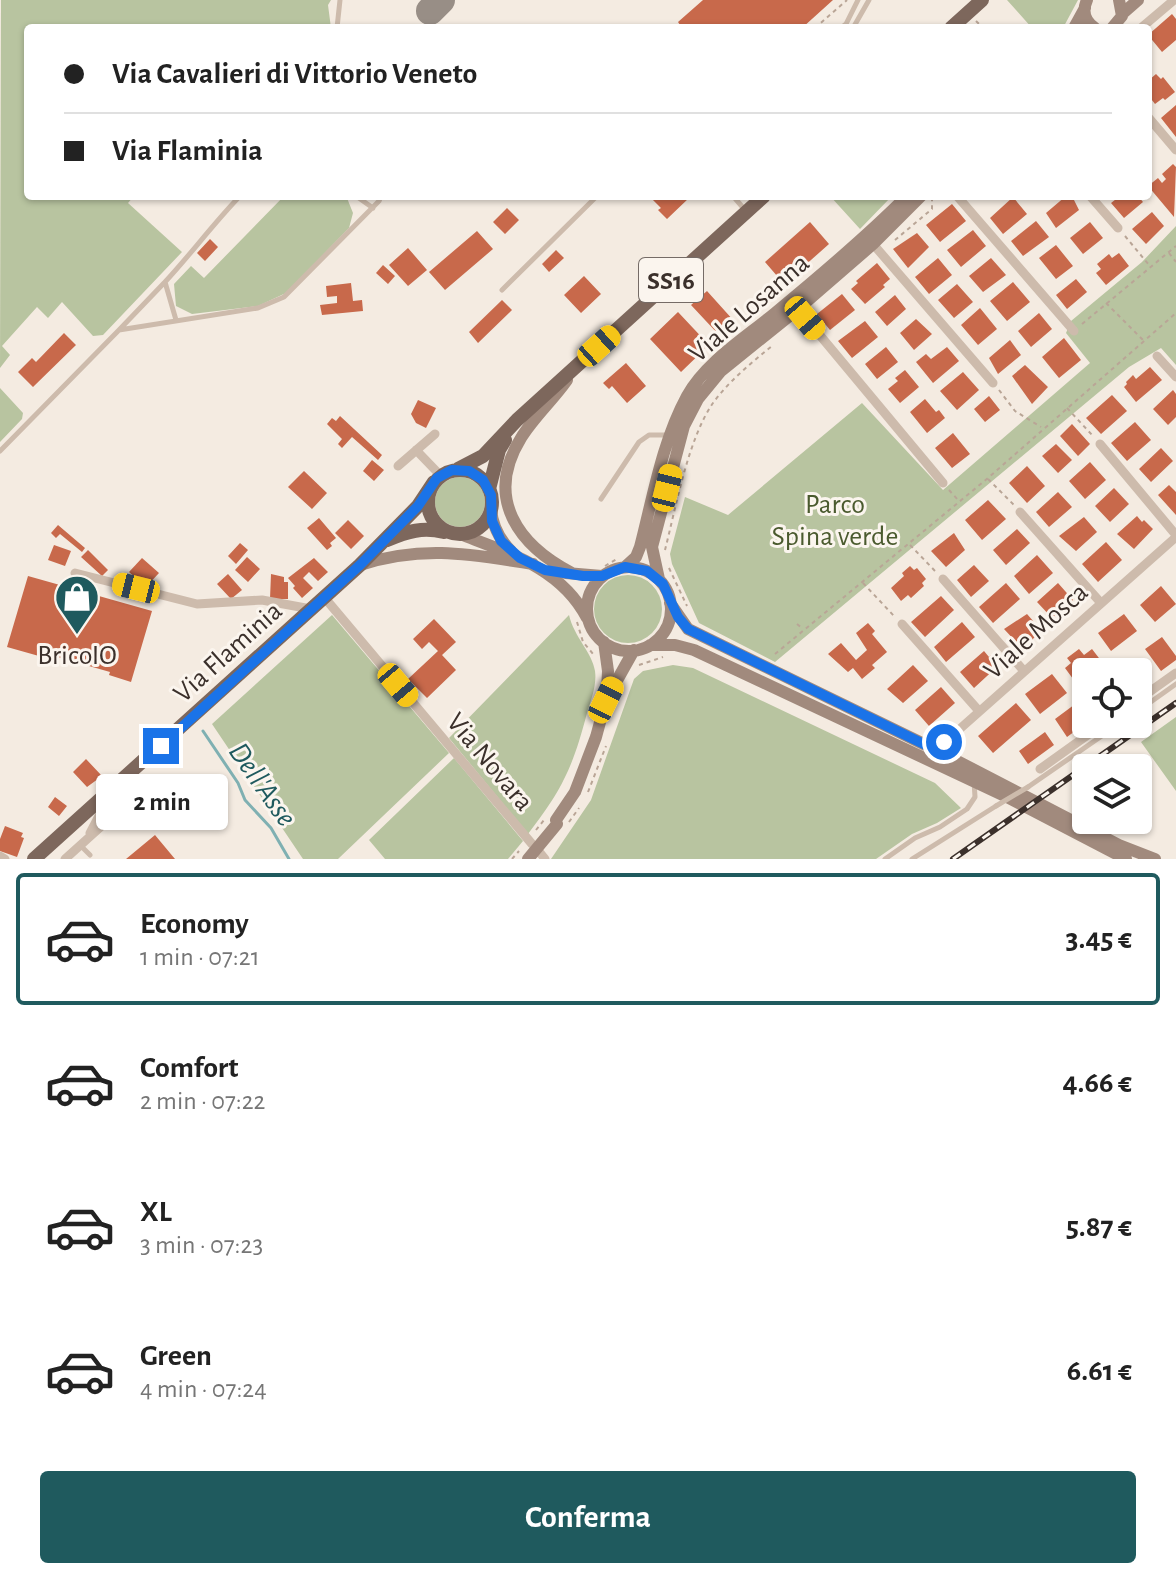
<!DOCTYPE html>
<html lang="it">
<meta charset="utf-8">
<style>
:root{--surface:#fff;--page:#f6f6f6;--text:#222;--muted:#767676;--line:#e0e0e0;--accent:#1f5a5e}
body{margin:0;font-family:"Alegreya Sans",sans-serif;background:var(--page);color:var(--text);height:100vh;display:flex;flex-direction:column;font-size:30px;white-space:nowrap}
*{box-sizing:border-box;margin:0}
p{font-size:26px;color:var(--muted)}
.icon{flex:none;width:44px;height:44px;fill:none;stroke:currentColor;stroke-width:2;stroke-linecap:round;stroke-linejoin:round}
.map{position:relative;height:859px;overflow:hidden}
.sheet{display:flex;flex-direction:column;background:var(--surface);flex:1}
.sheet>*{flex:none}
.guide{position:absolute;left:24px;top:24px;width:1128px;height:176px;border-radius:8px;box-shadow:0 2px 6px #0004;display:grid;align-content:center;height:176px;padding:0 40px;background:var(--surface)}
.tools{position:absolute;left:1072px;top:658px;display:grid;gap:16px}
.tools a{display:grid;place-items:center;width:80px;height:80px;border-radius:8px;background:var(--surface);box-shadow:0 2px 6px #0004;font-size:40px}
.end{position:absolute;width:36px;height:36px;margin:-18px;border:10px solid #1a73e8;background:#fff;box-shadow:0 0 0 4px #fff}
.from{border-radius:50%}
.bubble{position:absolute;height:56px;border-radius:8px;background:var(--surface);box-shadow:0 2px 6px #0004;font-size:26px;font-weight:700;line-height:56px;text-align:center}
.car{position:absolute;width:24px;height:48px;margin:-24px -12px;border-radius:10px;box-shadow:0 0 6px 2px #0007;background:linear-gradient(#f5c518 24%,#345 0 40%,#f5c518 0 76%,#345 0 86%,#f5c518 0)}
.guide b{display:flex;align-items:center;gap:28px;height:76px;font-size:30px}
.guide b+b{border-top:2px solid var(--line)}
.guide i{width:20px;height:20px;background:var(--text)}
ul{padding:14px 0 0;list-style:none}
li{display:flex;align-items:center;gap:24px;height:132px;margin:0 16px 12px;padding:0 24px;border:4px solid transparent;border-radius:8px}
li div{flex:1}
li b{display:block;font-size:30px}
li em{font-style:normal;font-weight:700}
li.selected{border-color:var(--accent)}
li>.icon{width:72px;height:72px;stroke-width:1.5}
.action{display:flex;gap:16px;margin-top:auto;padding:16px 40px}
.action a{flex:1;height:92px;border-radius:8px;background:var(--accent);color:#fff;font-size:32px;font-weight:700;line-height:92px;text-align:center}
.map>svg:first-child{display:block}
</style>
<div class="map">
<svg width="1176" height="859" viewBox="0 0 1176 859">
<rect width="100%" height="100%" fill="#f4ebe1"/>
<path fill="#b8c4a0" d="M1,0H331L328,5L331,28H28V196H134L128,203L182,252L103,335L93,336L62,302L48,318L37,307L2,346L10,355L0,368Z
M1007,0H1078L1063,28H1032Z
M284,196H339L347,198L353,213L349,228L286,293L258,306L192,314L176,306L174,284L191,266L204,278Z
M830,196H892L860,229Z
M1176,226V365L1161,348L1129,367L775,662L699,623L672,564L670,554L685,497L728,515L862,403L943,490L1090,363L1066,333L1071,321L1142,262Z
M0,388L23,413L22,419L0,442Z
M435 502a25 25 0 1 1 50 0a25 25 0 1 1-50 0Z
M594 609a34 34 0 1 1 68 0a34 34 0 1 1-68 0Z
M332,615L449,753L338,859H303L212,724Z
M569,615C574,637 592,652 595,671C597,685 591,700 587,713C573,767 562,790 528,834L449,738Z
M673,665L693,668L935,783L961,808L937,823L912,834L876,859H551L591,800L634,679L643,671Z
M1176,717V791L1141,742Z
M454,758L523,841L508,859H385L369,840Z"/>
<g fill="none" stroke-linecap="round" stroke-linejoin="round">
<path stroke="#7fb0b2" stroke-width="3" d="M203,731L238,783L245,800L271,828L289,859"/>
<path stroke="#988e86" stroke-width="28" d="M430,11L441,0"/>
</g>
<path fill="#c8694b" d="M703,0H833L802,28H682L678,22Z
M1172,14L1176,19V40L1162,52L1148,35Z
M1156,74L1161,79L1163,77L1175,92L1165,100L1163,98L1155,104L1148,95L1150,93L1148,84L1151,82L1149,80Z
M1176,105V137L1161,118Z
M1173,164L1176,167L1174,217L1148,186L1158,178L1162,183L1166,179L1162,174Z
M653,196H687L689,198L667,219L658,210L661,208L651,198Z
M1066,196H1072L1079,210L1056,228L1046,213Z
M1120,196H1138L1143,202L1124,218L1111,203Z
M1013,197L1027,214L1003,234L990,218Z
M952,204L966,221L940,242L926,225Z
M507,208L519,220L505,234L493,222Z
M1152,212L1164,226L1146,244L1132,229Z
M1036,221L1049,237L1023,256L1011,241Z
M810,222L829,244L784,284L765,262Z
M1090,222L1103,238L1083,254L1070,238Z
M973,230L986,246L961,267L947,250Z
M477,231L493,249L445,290L429,272Z
M917,233L929,247L908,268L893,249Z
M210,239L218,247L205,261L197,253Z
M1056,245L1073,266L1056,279L1039,258Z
M408,248L427,270L408,286L389,265Z
M556,250L564,258L549,272L542,264Z
M1119,253L1129,266L1106,285L1096,273L1101,269L1097,264L1109,254L1112,258Z
M938,258L952,275L929,294L915,277Z
M991,258L1006,275L983,292L969,276Z
M877,263L890,279L883,285L885,287L865,304L851,289L858,283L856,281Z
M383,265L395,276L388,284L376,273Z
M584,276L601,294L581,313L564,295Z
M1076,279L1087,292L1067,309L1056,295Z
M1013,282L1030,302L1007,321L990,301Z
M351,283L353,301L362,300L363,311L322,315L320,305L337,303V296L327,297L326,286Z
M957,284L973,302L954,318L938,300Z
M707,291L734,321L719,335L691,305Z
M842,294L855,310L830,330L817,314Z
M895,295L906,309L887,326L875,312Z
M502,300L512,310L478,343L469,332Z
M980,308L997,329L978,345L961,325Z
M678,312L709,345L681,372L650,339Z
M1039,313L1052,329L1031,347L1018,331Z
M916,319L932,334L914,350L900,333Z
M865,321L878,337L852,358L838,341Z
M64,333L76,345L33,387L18,372L32,358L36,362Z
M1064,338L1081,360L1059,378L1042,357Z
M1010,340L1021,355L998,374L989,358Z
M886,347L898,362L877,379L865,364Z
M947,347L959,361L933,383L916,362L926,354L931,359Z
M626,363L646,386L627,403L612,386L609,389L603,383Z
M1025,365L1048,387L1032,404L1012,376Z
M1150,367L1162,380L1136,402L1124,387L1127,384L1126,382L1133,375L1136,379Z
M905,370L919,387L900,403L888,389L898,381L895,378Z
M963,372L979,390L957,410L940,391Z
M1173,390L1176,394V417L1168,425L1153,409Z
M1112,395L1127,411L1101,434L1086,418Z
M989,396L1000,410L985,422L974,409Z
M925,399L936,412L939,410L945,418L927,433L910,412Z
M418,400L436,408L426,428L416,423L411,414Z
M340,416L382,455L378,460L352,437L342,448L338,444L342,439L327,424L332,418L336,421Z
M1135,422L1151,440L1127,461L1111,443Z
M1072,424L1090,444L1078,456L1060,436Z
M953,433L970,454L952,468L935,448Z
M1056,444L1072,460L1058,473L1042,456Z
M1161,448L1173,461L1151,482L1139,469Z
M372,460L384,470L374,481L363,471Z
M1090,462L1106,480L1085,499L1069,481Z
M1027,466L1045,486L1027,503L1009,483Z
M304,471L327,493L312,509L288,487Z
M1169,485L1176,492V515L1158,495Z
M1114,488L1129,504L1110,522L1095,506Z
M1058,492L1072,507L1049,527L1036,512Z
M988,500L1006,519L982,540L965,520Z
M1137,516L1142,522L1144,520L1153,529L1134,549L1117,534Z
M1084,517L1097,532L1076,551L1059,536Z
M319,518L336,538L330,543L332,546L327,550L307,528Z
M348,520L364,536L351,549L335,533Z
M58,525L85,548L82,552L60,534L56,538L51,533Z
M1017,529L1030,543L1006,565L993,550Z
M954,533L965,550L946,567L931,551Z
M1106,542L1122,560L1098,582L1082,564Z
M240,543L248,550L236,564L228,556Z
M54,545L71,551L65,566L48,560Z
M88,550L108,570L102,576L81,557Z
M1037,555L1053,573L1029,594L1014,576Z
M247,557L260,569L248,582L235,570Z
M142,558L159,573L146,587L129,572Z
M314,558L328,572L318,581L309,572L303,578L313,588L302,598L293,588L295,586L288,578Z
M974,565L989,581L971,597L957,580Z
M910,566L914,570L917,568L926,579L922,583L924,586L911,598L908,595L901,601L891,588L904,576L902,573Z
M228,574L242,590L231,599L217,584Z
M271,574L284,577V582H288V599H270Z
M28,576L152,611L131,682L109,675L110,672L47,654L46,658L7,647Z
M1006,583L1020,599L993,623L979,607Z
M1058,583L1073,600L1052,618L1037,602Z
M1161,586L1176,604L1155,622L1140,605Z
M941,596L954,610L925,637L911,622Z
M1027,614L1042,631L1027,644L1023,640L1018,644L1004,629Z
M1124,614L1137,631L1111,651L1098,633Z
M434,619L456,642L442,655L456,670L427,698L408,679L438,651L429,642L422,649L413,639Z
M962,622L975,637L946,662L934,647Z
M868,623L875,631L872,634L887,652L872,665L875,668L862,679L853,668L848,672L828,654L841,643L856,660L867,650L856,633Z
M1162,637L1176,656V660L1161,671L1145,649Z
M1079,649L1084,655L1092,649L1102,662L1086,672L1076,683L1065,668L1071,663L1067,658Z
M984,651L989,657L991,655L999,665L974,688L960,672Z
M1138,661L1150,677L1138,686V672H1124Z
M913,665L928,681L903,703L887,689Z
M1052,674L1067,693L1040,714L1025,694Z
M941,687L955,703L929,726L915,710Z
M1086,696V723L1067,737L1055,719Z
M1016,703L1031,720L993,753L978,736Z
M1045,732L1054,745L1028,764L1019,751Z
M86,759L102,776L87,787L73,772Z
M55,797L67,806L59,816L48,807Z
M5,826L23,833L21,837L24,838L17,857L0,851V839Z
M155,835L175,859H126Z"/>
<g fill="none" stroke-linecap="round" stroke-linejoin="round">
<path stroke="#b9a596" stroke-width="2" stroke-dasharray="4 4" stroke-linecap="butt" d="M976,21L983,28
M815,28L847,0
M1125,236L1149,265
M895,240L932,209V199L935,196
M1169,253L1176,262
M1106,303L1143,340
M1082,324L1176,246
M999,390L1015,411L1041,427
M1067,408L1093,436
M988,479L1015,506
M949,490L958,500
M910,545L936,572
M665,550C676,507 688,439 713,403C729,381 751,363 772,346
M605,566L617,559
M669,568L687,606
M863,583L894,616
M577,622L583,642L594,655
M797,624L803,629
M775,654L988,478L1176,313
M639,665L663,657
M588,792L606,746
M569,822L579,808
M536,830L544,820
M512,859L519,851"/>
<path stroke="#cdbbac" stroke-width="5" d="M337,28L340,0
M841,28L846,24L858,0
M853,28L869,0
M356,196L373,208
M733,196L745,210
M502,290L597,196
M176,320L165,282C191,254 213,224 240,196
M119,330L164,283
M0,451L119,330L258,308L284,297L379,201L381,196
M601,499L639,442L649,435H669
M1138,711L1176,684
M1028,787L1119,724
M81,846L90,855
M885,859L915,838L940,827L967,809L975,797L974,781
M912,859L996,806"/>
<path stroke="#cdbbac" stroke-width="9" d="M1141,28L1174,0
M1148,117L1176,150
M957,196L1074,331
M1090,196L1118,228
M873,244L993,383
M798,309L943,483
M1157,356L1176,377
M1100,444L1176,535
M416,450L441,476
M398,466L435,434
M1020,512L1101,603
M75,573L197,604L262,600L311,609
M943,579L1024,671
M324,597L532,844
M902,624L979,711
M1138,700L1176,673
M936,750L1176,537
M1040,769L1103,724
M90,833L111,793
M537,849L545,859
M0,856L5,859
M65,859L136,795"/>
<path stroke="#a18a7d" stroke-width="12" d="M1087,0C1082,11 1084,21 1095,28
M1122,14L1138,0
M1074,28L1085,8
M1112,28L1122,16L1119,0
M567,380C553,400 533,418 521,438C484,498 518,545 572,573
M491,508C492,525 499,539 511,551
M460,534C509,553 561,568 587,618
M360,565C423,545 469,554 533,564
M625,567L636,557L640,547C653,497 662,442 687,396C706,362 745,338 775,313C820,276 865,238 907,196
M587 609a42 42 0 1 1 84 0a42 42 0 1 1-84 0Z
M566,573L602,576
M659,579L652,547L684,426L698,399L721,371L798,309L873,244L921,196
M670,603L688,629L936,750L1119,845L1155,859
M604,642L608,671L607,691
M650,645H675L694,650L1005,796L1126,859
M528,859L557,824L556,820L575,792L596,737L606,700L634,650"/>
<path stroke="#7d675c" stroke-width="14" d="M951,28L982,0
M458,469L483,456L517,420L764,196
M428 502a32 32 0 1 1 64 0a32 32 0 1 1-64 0Z
M489,489L499,450L505,440
M387,540C408,531 423,527 444,532
M34,859L360,565L418,506L434,482"/>
<g stroke="#3b302b" stroke-width="6">
<path id="rail" d="M953,859L1176,703"/>
</g>
<use href="#rail" stroke="#fbf5ee" stroke-width="3" stroke-dasharray="9" stroke-linecap="butt"/>
<path stroke="#cdbbac" stroke-width="5" d="M996,806L1028,787"/>
</g>
<g fill="none" stroke-linecap="round" stroke-linejoin="round">
<path stroke="#1a73e8" stroke-width="10" d="M161,746L360,565L418,506L437,478L452,470L469,471L483,480L491,495L492,521L501,541L520,558L545,570L583,576H602L625,567L647,571L663,584L678,617L688,629L936,750L944,742"/>
</g>
<defs>
<g id="shop-pin" transform="scale(2.3)"><path d="M0 17L-7.5 6A9.5 9.5 0 1 1 7.5 6Z" fill="#1f5a5e" stroke="#fbf5ee"/><path d="M-5-2.5h2.3a2.7 3.5 0 0 1 5.4 0H5L5.5 6h-11ZM-1.5-2.5h3a1.5 2.3 0 0 0-3 0Z" fill="#fff"/></g>
</defs>
<g fill-rule="evenodd">
<use href="#shop-pin" x="77" y="597"/>
</g>
<g text-anchor="middle" stroke-width="6" stroke-linejoin="round" paint-order="stroke">
<rect fill="#fbf5ee" stroke="#756b66" stroke-width="2" x="639" y="258" width="64" height="44" rx="6"/>
<g font-size="26" font-weight="bold" fill="#3b302b">
<text x="671" y="289">SS16</text>
</g>
<g font-size="28" fill="#3b302b" stroke="#fbf5ee">
<text transform="translate(748 307) rotate(-41)" y="10">Viale Losanna</text>
<text transform="translate(1035 630) rotate(-42)" y="10">Viale Mosca</text>
<text transform="translate(227 651) rotate(-42)" y="10">Via Flaminia</text>
<text transform="translate(491 761) rotate(50)" y="10">Via Novara</text>
</g>
<g font-size="28" fill="#4a5a2e" stroke="#fbf5ee">
<text x="835" y="513">Parco<tspan x="835" dy="32">Spina verde</tspan></text>
</g>
<g font-size="28" fill="#3b302b" stroke="#fbf5ee">
<text x="77" y="664">BricoIO</text>
</g>
<g font-size="30" font-style="italic" fill="#1f5a5e" stroke="#fbf5ee">
<text transform="translate(263 784) rotate(55)" y="10">Dell'Asse</text>
</g>
</g>
</svg>
<div class="tools">
<a><svg class="icon" aria-label="locate" viewBox="0 0 24 24"><circle cx="12" cy="12" r="6"/><path d="M12 2v4M12 18v4M2 12h4M18 12h4"/></svg></a>
<a><svg class="icon" aria-label="layers" viewBox="0 0 24 24"><path d="M12 4l9 5-9 5-9-5zM3 14l9 5 9-5"/></svg></a>
</div>
<i class="end from" style="left:944px;top:742px"></i>
<i class="end" style="left:161px;top:746px"></i>
<div class="bubble" style="left:96px;top:774px;width:132px">2 min</div>
<i class="car" style="left:805px;top:318px;rotate:140deg"></i>
<i class="car" style="left:599px;top:346px;rotate:48deg"></i>
<i class="car" style="left:667px;top:488px;rotate:14deg"></i>
<i class="car" style="left:136px;top:588px;rotate:284deg"></i>
<i class="car" style="left:398px;top:685px;rotate:140deg"></i>
<i class="car" style="left:606px;top:700px;rotate:26deg"></i>
<div class="guide">
<b><i class="from"></i>Via Cavalieri di Vittorio Veneto</b>
<b><i></i>Via Flaminia</b>
</div>
</div>
<section class="sheet">
<ul>
<li class="selected"><svg class="icon" aria-label="car" viewBox="0 0 24 24"><path d="M5 17H2v-5l4-1 3-4h7l3 4 3 1v5h-3M9 17h6M6 11h13"/><circle cx="7" cy="17" r="2"/><circle cx="17" cy="17" r="2"/></svg><div><b>Economy</b><p>1 min · 07:21</p></div><em>3.45 €</em></li>
<li><svg class="icon" aria-label="car" viewBox="0 0 24 24"><path d="M5 17H2v-5l4-1 3-4h7l3 4 3 1v5h-3M9 17h6M6 11h13"/><circle cx="7" cy="17" r="2"/><circle cx="17" cy="17" r="2"/></svg><div><b>Comfort</b><p>2 min · 07:22</p></div><em>4.66 €</em></li>
<li><svg class="icon" aria-label="car" viewBox="0 0 24 24"><path d="M5 17H2v-5l4-1 3-4h7l3 4 3 1v5h-3M9 17h6M6 11h13"/><circle cx="7" cy="17" r="2"/><circle cx="17" cy="17" r="2"/></svg><div><b>XL</b><p>3 min · 07:23</p></div><em>5.87 €</em></li>
<li><svg class="icon" aria-label="car" viewBox="0 0 24 24"><path d="M5 17H2v-5l4-1 3-4h7l3 4 3 1v5h-3M9 17h6M6 11h13"/><circle cx="7" cy="17" r="2"/><circle cx="17" cy="17" r="2"/></svg><div><b>Green</b><p>4 min · 07:24</p></div><em>6.61 €</em></li>
</ul>
<div class="action"><a>Conferma</a></div>
</section>
